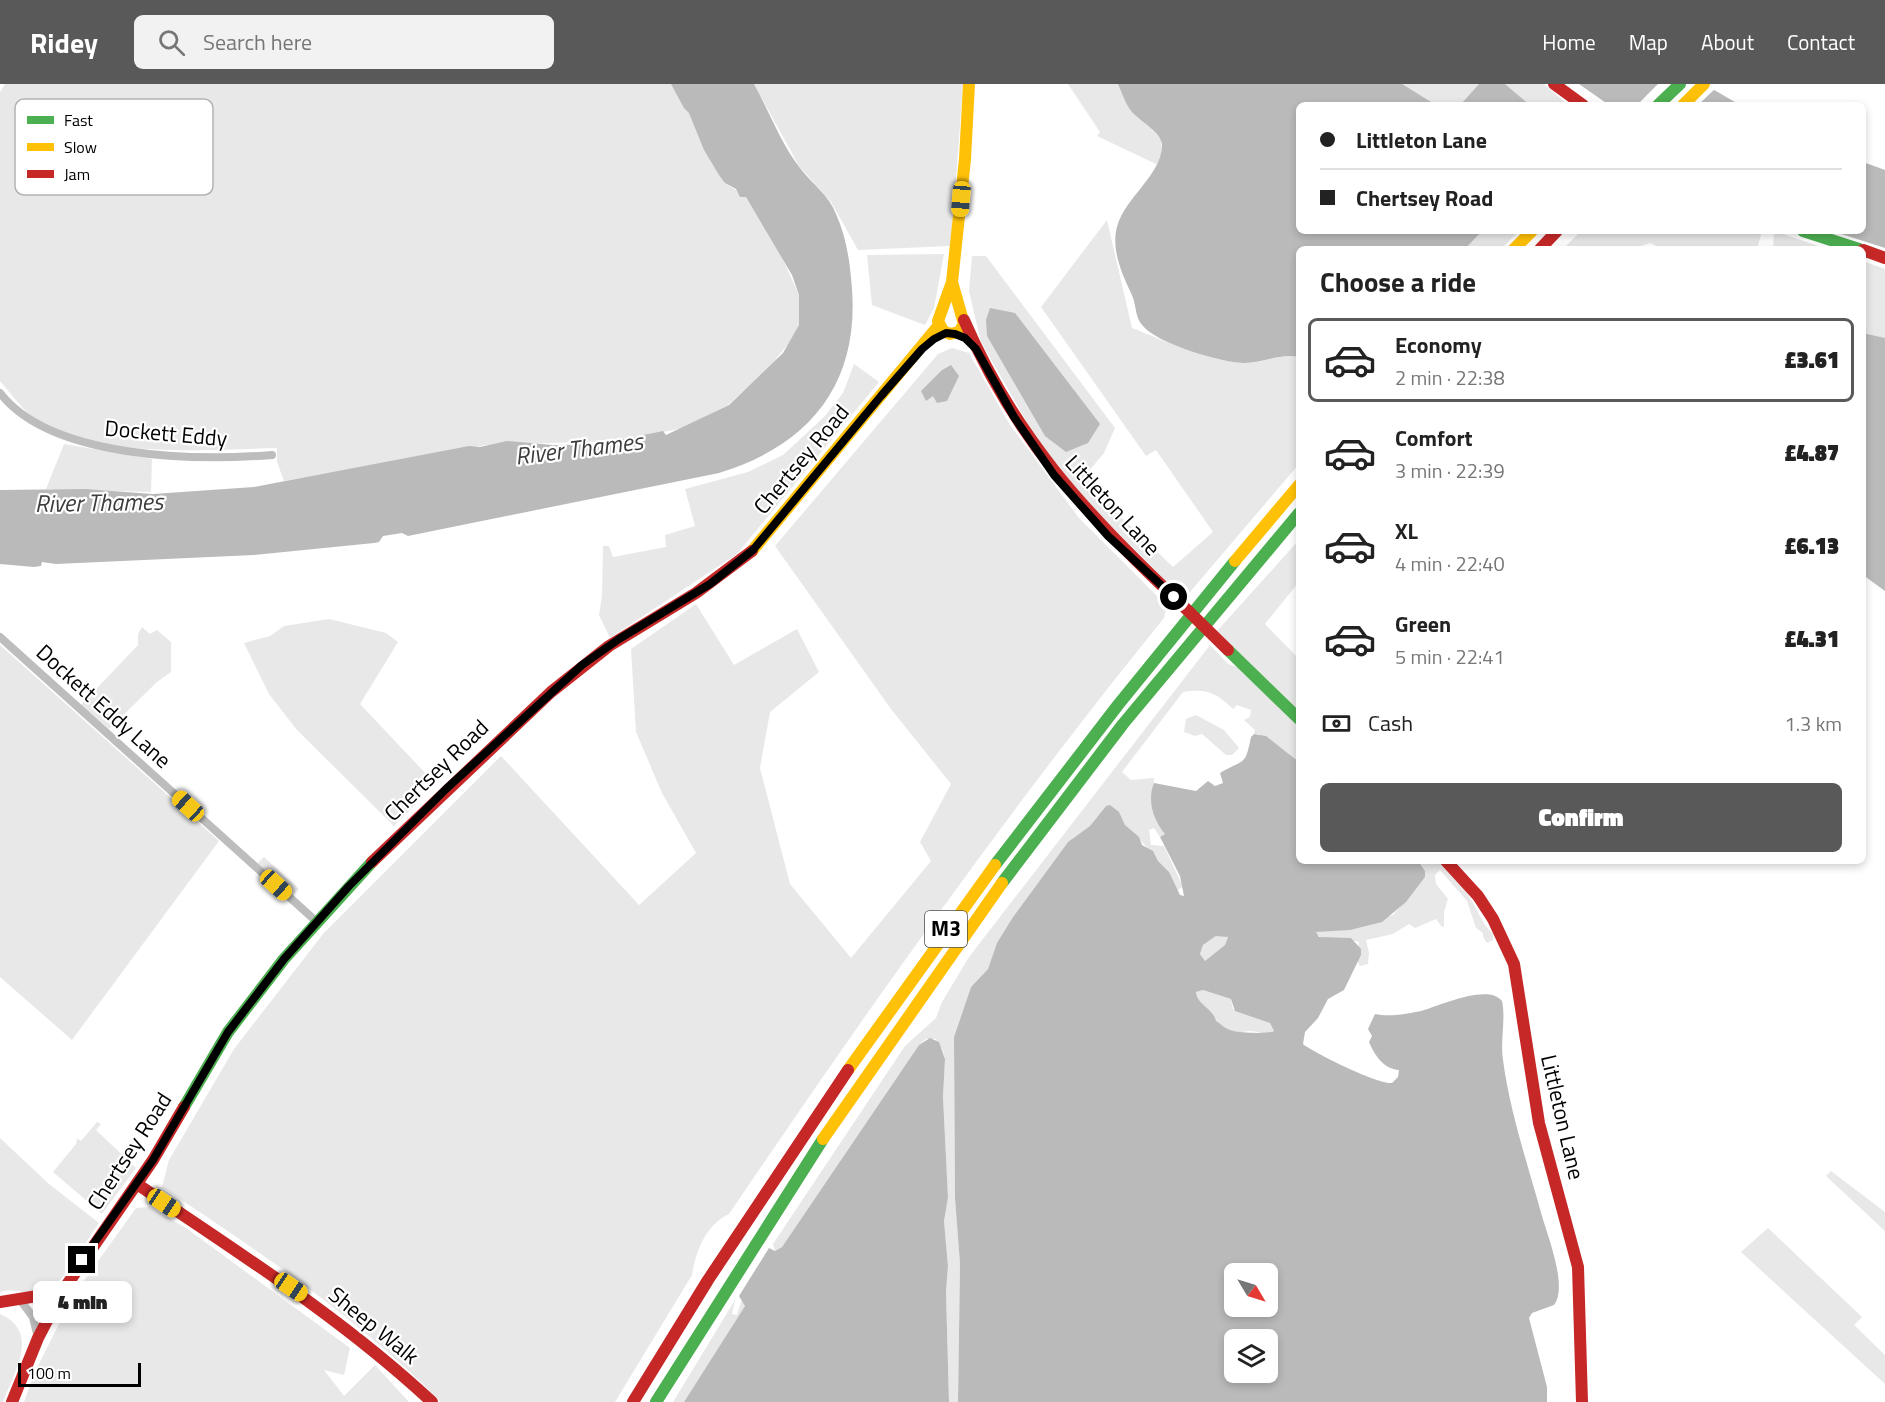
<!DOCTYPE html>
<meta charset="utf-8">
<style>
:root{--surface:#fff;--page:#f2f2f2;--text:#222;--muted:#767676;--line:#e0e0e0;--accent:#595959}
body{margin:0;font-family:"Titillium Web",sans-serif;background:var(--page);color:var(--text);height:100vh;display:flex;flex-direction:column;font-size:22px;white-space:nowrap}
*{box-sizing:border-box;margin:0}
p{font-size:20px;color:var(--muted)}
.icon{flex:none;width:33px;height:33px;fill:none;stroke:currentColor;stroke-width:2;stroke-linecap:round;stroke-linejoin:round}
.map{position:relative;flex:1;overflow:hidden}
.panel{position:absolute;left:1296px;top:162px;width:570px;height:618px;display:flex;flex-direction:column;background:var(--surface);border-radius:9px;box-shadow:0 3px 9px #0003}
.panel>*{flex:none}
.hud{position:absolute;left:1296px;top:18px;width:570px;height:132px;border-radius:9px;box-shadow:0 3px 9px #0003;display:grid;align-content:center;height:132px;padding:0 24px;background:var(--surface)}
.needle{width:39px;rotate:128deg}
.fabs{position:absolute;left:1224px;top:1179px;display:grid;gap:12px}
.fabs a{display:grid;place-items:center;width:54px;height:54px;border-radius:9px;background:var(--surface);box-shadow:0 3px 9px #0003;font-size:30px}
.scale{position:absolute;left:18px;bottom:15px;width:123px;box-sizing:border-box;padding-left:6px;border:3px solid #000;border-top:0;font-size:16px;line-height:21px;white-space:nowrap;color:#000;-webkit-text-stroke:4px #fff;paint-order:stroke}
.end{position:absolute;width:27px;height:27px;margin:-14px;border:8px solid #000;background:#fff;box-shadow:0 0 0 3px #fff}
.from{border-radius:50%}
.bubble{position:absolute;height:42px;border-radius:9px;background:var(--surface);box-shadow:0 3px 9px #0003;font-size:20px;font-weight:800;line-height:42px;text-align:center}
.car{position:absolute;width:18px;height:36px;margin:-18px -9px;border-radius:8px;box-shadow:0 0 4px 2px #0007;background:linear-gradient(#f5c518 24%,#345 0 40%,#f5c518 0 76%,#345 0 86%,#f5c518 0)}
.hud b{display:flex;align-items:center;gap:21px;height:57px;font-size:22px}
.hud b+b{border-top:2px solid var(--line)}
.hud i{width:15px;height:15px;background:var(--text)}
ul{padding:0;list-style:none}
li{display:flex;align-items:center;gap:18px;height:84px;margin:0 12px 9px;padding:0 12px;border:3px solid transparent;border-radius:9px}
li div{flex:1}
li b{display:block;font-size:22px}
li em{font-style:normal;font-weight:800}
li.active{border-color:var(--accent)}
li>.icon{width:54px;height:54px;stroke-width:1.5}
h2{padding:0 24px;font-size:27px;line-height:72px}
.pay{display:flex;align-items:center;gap:15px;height:66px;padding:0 24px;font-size:22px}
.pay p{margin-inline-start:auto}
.cta{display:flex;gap:12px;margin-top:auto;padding:12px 24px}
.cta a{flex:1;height:69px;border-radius:9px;background:var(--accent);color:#fff;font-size:24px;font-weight:800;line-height:69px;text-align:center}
header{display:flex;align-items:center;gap:36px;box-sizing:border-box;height:84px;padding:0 30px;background:var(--accent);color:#fff}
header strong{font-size:28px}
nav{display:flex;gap:33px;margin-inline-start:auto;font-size:21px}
.search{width:420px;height:54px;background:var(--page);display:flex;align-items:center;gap:15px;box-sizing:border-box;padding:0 21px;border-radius:9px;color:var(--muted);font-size:22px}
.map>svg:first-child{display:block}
</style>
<header>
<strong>Ridey</strong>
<div class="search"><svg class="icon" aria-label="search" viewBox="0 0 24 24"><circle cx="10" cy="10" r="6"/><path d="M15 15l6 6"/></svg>Search here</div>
<nav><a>Home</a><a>Map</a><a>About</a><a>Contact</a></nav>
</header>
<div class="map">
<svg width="1885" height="1318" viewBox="0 0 1885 1318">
<rect width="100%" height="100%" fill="#fff"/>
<path fill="#e8e8e8" d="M5,0H677L725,99L746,113L779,167L799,211V241L793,254L771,281L728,321L683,344L619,357L486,361L284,397L277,378V364C208,366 113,373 49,344C29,335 14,313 0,297V8Z
M754,0H963L951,162L858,166L831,118L799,82Z
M1068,0H1118L1129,23L1161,55L1162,71L1158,81L1097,52L1100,48Z
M1401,0H1479L1460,21H1436Z
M1505,0H1544L1568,21H1530Z
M1107,136L1132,244C1163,256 1210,278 1244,279C1262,280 1281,269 1299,273V380L1184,515L1088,419L1036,354L981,258L969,207L972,172H986L1115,344L1104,369L1088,388L1116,428L1173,483L1213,448L1156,366L1146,372L1041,223Z
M1482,147H1519L1501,165H1465Z
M1581,147H1762L1757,165H1663L1650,159L1631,165H1563Z
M1774,147L1827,165H1773Z
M944,170L934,224L925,241L872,221L867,171Z
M1863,177L1885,185V254L1863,249Z
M952,264L969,269L1010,341L1079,434L1167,522L1164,534C1009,725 867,926 729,1130C706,1141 696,1166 692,1191L615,1318H441C357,1233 260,1168 162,1103L169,1076L234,965L323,850L501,672L639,821L696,769L662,709L636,648L631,565L696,520L734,581L797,545L819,588L770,628L760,684L790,800L851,874L931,777L920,758L951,700L891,625L775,462L938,270Z
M854,280L879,298L737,470L610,554L599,531L602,512L603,462H609L613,473L666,463L665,451L695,442L685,405L748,388L783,371L824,333L843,309Z
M64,360L152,375L151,408L46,405Z
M1299,456V498L1265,540L1299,575V628L1217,547Z
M329,535L386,549L398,558L360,620L429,693L410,713L416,720L394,742L297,646L269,610L244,559L270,552L284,542Z
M142,543L150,550L157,546L171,558V588L157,598L109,645L81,621L138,561V550Z
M0,561L219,757L72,956L0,893Z
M1210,561L1228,580L1237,583L1299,643V679L1259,650H1254L1255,646L1244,636L1250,633L1251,626L1237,621L1233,625C1217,609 1206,604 1183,608L1122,688L1131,696L1154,694C1154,717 1147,730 1166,750L1160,753L1154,744L1149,746L1151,761L1164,762L1183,803L1177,806C1158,770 1134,750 1106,722L1090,742L1068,758L1013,833L988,885L971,903L954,953L955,1114L960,1180L958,1318H949L946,1208L948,1182L944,1137L948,1114L943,1013L945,975L943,967L936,955H926L919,961L782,1163L775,1167L773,1160L905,962L936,934L942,918L969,873Z
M1196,631L1224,646L1239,664L1232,671H1226L1202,650L1195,652L1184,648L1186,635Z
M264,773L299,805L292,812L256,781Z
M1418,777H1439C1450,788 1462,800 1470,814C1478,826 1482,840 1493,850V856L1487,859L1483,853V849L1476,844L1467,817L1440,786L1435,791L1436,800L1448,815L1444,828V842L1442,843L1436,835L1415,844L1409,840L1393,850L1366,856L1369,869L1368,880L1360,882L1356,874L1359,858C1347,854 1326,859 1316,850L1318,846L1336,847L1393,831L1425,793Z
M1216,852H1228L1225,861L1205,878L1200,870L1203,861Z
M1203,906L1231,915L1233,925L1270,939L1274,947C1266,953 1259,947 1250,947C1245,947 1240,949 1236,948C1222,946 1196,922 1196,908Z
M97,1038L101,1040L96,1046L136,1084L102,1130L53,1088L76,1060L77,1054L81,1057Z
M0,1054L49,1100L99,1139C87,1155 60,1207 41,1209C25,1211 15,1203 0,1208Z
M1831,1087L1885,1128V1147L1826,1092Z
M149,1123L186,1144L350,1264L344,1291L324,1286L344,1312L375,1281L409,1318H24L34,1290L73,1212L136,1124Z
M1768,1144L1862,1233L1854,1241L1885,1271V1300L1741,1168Z
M742,1214L745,1222L684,1318H673L735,1216L732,1230L737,1231Z
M0,1230C41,1248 14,1288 3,1318H0Z"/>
<path fill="#bababa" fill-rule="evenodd" d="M671,0H754C769,27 781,60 800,84C812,100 829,111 836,130C847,155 850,179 852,205C859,300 810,361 719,389L408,452L402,449L383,452L379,458L374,459L254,471L56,480L42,478L41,482L34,483L0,480V406L85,405L153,410L254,403L469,362L480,363L507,357L553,361L601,360L663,347L666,351L729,321L783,269L799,241V211L792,191L746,113H740L736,105L725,99L719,91L704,66L689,29L684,24Z
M1118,0H1402L1436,21H1299V147H1482L1465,165H1299V273C1281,269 1263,279 1245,279C1222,279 1158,260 1143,242C1134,233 1137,220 1131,209C1122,190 1111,165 1117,143C1125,113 1162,91 1162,61C1162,49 1140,37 1132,28C1126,21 1122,9 1118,0Z
M1479,0H1505L1530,21H1460Z
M1579,0H1704L1740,21H1609Z
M1863,78L1885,86V164L1832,147H1863Z
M990,224L1015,229L1100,340L1088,359L1066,368L1045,352L987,252L986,236Z
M1863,249L1885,254V507L1863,491Z
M951,281L959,292L947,317L937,319L933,312L926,317L921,307L942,286Z
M1254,650L1266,652L1299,678V777H1418L1425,787V793L1406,818L1382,838L1350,846L1316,848L1319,853L1351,854L1361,865V871L1344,906L1328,915L1318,934L1305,948L1303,960C1314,969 1379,1001 1392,999L1398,993L1399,986C1384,985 1375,972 1369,958L1372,952L1368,945L1375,930C1388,933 1407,930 1421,927C1439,922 1488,899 1502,917C1506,936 1500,956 1503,976C1510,1029 1528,1081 1542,1132C1548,1153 1568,1203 1554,1221L1532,1229L1529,1234L1547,1303V1318H958L960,1180L955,1114L954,953L971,903L988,885L997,859L1013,833L1068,758L1090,742L1106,722L1110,721L1119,728L1125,741L1139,753L1142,761L1153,767L1158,777L1169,788L1180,811L1184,812L1180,792L1160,753L1165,750C1153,736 1147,716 1154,699L1196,707L1208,697L1215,702L1223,699L1220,689C1245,674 1245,683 1251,653ZM1216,852L1228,853L1225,861L1205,877L1200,870L1203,861ZM1203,906L1231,915L1235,927L1270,939L1274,947C1270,950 1239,949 1234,947C1227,946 1222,941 1216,937C1213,924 1197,921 1196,908ZM1234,1190H1268V1222H1234ZM1234,1256H1268V1288H1234Z
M930,954L939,958L945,975L943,1013L948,1114L944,1137L948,1182L946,1208L949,1318H684L745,1222L739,1212L769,1164L775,1167L782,1163L919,961Z"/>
<path fill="#fff" d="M1658,0H1709L1716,4L1698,21H1637Z"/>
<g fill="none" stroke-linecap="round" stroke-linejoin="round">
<path stroke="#bdbdbd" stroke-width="8" d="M0,309C51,375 195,377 272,371
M0,553L317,838
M21,1217L33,1233L38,1254"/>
<path stroke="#4caf50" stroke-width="12" d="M1658,21L1680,0
M1803,147L1859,165
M1228,566L1299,635
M995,781L1118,621L1235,477
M1002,799L1123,640L1299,429
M184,1023L228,948L284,875L372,778
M656,1318L823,1055"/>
<path stroke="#ffc107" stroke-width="12" d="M1683,21L1704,0
M1514,165L1532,147
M952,198L938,237L943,247L950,250L959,248L964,240L952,198L965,75L969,0
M752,467L939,241
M1235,477L1299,401
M848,986L995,781
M823,1055L1002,799"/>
<path stroke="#c62828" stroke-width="12" d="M1554,0L1583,21
M1540,165L1557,147
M1863,166L1885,174
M964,236C1014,352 1084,428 1174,513
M1446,777L1478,812L1493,835L1514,880L1539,1039L1578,1183L1582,1318
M372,778L551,608L609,562L696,509L752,467
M137,1100C239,1169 342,1234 432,1318
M0,1218L62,1208
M12,1318L38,1254L62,1208L153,1076L184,1023
M633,1318L708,1196L848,986"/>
<path stroke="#c62828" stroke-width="12" d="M1174,513L1228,566"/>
</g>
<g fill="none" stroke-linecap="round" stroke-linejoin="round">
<path stroke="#000" stroke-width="8" d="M82,1176L153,1076L228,948L284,875L349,802L446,705L582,581L619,555L710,500L753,466L881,312L922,265L934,255L946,249L955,250L965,254L976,265L1014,333L1054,391L1108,452L1174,513"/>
</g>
<g text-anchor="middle" stroke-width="4.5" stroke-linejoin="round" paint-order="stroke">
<rect fill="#fff" stroke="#4c4c4c" stroke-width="1.5" x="925" y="827" width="42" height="36" rx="4.5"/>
<g font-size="21" font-weight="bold" fill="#000">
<text x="946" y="852">M3</text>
</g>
<g font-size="22" fill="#000" stroke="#fff">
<text transform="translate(166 349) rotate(5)" y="8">Dockett Eddy</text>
<text transform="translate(801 375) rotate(-50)" y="8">Chertsey Road</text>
<text transform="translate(1113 421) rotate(47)" y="8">Littleton Lane</text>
<text transform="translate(104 622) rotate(42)" y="8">Dockett Eddy Lane</text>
<text transform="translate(436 686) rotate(-44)" y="8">Chertsey Road</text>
<text transform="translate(1563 1033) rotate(77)" y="8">Littleton Lane</text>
<text transform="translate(129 1067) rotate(-57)" y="8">Chertsey Road</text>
<text transform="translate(374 1241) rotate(39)" y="8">Sheep Walk</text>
</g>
<g font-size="24" font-style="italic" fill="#3d3d3d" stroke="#fff">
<text transform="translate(579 365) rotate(-7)" y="8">River Thames</text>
<text transform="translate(99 419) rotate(-1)" y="8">River Thames</text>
</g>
</g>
<rect x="15" y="15" width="198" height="96" rx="9" fill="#fff" stroke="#b2b2b2" stroke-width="1.5"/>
<rect x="27" y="32" width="27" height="8" fill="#4caf50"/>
<rect x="27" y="59" width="27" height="8" fill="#ffc107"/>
<rect x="27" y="86" width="27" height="8" fill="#c62828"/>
<g font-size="16" fill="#000">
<text x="64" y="42">Fast</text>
<text x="64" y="69">Slow</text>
<text x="64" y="96">Jam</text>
</g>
</svg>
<div class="fabs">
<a><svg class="needle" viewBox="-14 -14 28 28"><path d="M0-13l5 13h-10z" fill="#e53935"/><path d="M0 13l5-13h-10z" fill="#767676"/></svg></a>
<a><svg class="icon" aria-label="layers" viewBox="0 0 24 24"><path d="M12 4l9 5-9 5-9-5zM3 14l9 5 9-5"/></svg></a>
</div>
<div class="scale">100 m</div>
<i class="end from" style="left:1174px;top:513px"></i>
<i class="end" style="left:82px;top:1176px"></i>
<div class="bubble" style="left:33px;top:1197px;width:99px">4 min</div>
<i class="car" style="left:961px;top:115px;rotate:185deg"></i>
<i class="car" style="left:188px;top:722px;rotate:312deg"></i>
<i class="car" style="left:276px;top:801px;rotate:132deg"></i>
<i class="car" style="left:164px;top:1119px;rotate:124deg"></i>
<i class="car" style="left:291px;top:1203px;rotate:124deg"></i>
<div class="hud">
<b><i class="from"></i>Littleton Lane</b>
<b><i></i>Chertsey Road</b>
</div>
<section class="panel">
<h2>Choose a ride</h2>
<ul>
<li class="active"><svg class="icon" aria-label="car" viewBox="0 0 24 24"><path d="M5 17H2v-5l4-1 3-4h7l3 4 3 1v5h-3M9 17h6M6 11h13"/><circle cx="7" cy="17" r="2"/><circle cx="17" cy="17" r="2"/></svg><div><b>Economy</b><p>2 min · 22:38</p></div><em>£3.61</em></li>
<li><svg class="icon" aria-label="car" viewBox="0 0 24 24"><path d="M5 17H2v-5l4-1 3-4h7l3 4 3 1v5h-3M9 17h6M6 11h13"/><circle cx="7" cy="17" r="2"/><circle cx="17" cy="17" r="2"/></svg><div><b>Comfort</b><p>3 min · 22:39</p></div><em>£4.87</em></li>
<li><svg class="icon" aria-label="car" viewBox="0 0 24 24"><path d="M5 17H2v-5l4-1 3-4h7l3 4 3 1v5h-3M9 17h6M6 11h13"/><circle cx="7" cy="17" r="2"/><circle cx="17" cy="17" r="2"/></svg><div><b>XL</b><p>4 min · 22:40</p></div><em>£6.13</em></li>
<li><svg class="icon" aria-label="car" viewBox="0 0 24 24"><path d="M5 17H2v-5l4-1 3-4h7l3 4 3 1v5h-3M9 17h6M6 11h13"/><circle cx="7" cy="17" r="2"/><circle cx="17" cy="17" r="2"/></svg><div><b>Green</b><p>5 min · 22:41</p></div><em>£4.31</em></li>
</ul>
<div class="pay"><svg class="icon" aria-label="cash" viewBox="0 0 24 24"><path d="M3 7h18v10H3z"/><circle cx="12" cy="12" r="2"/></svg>Cash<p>1.3 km</p></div>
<div class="cta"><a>Confirm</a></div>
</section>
</div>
